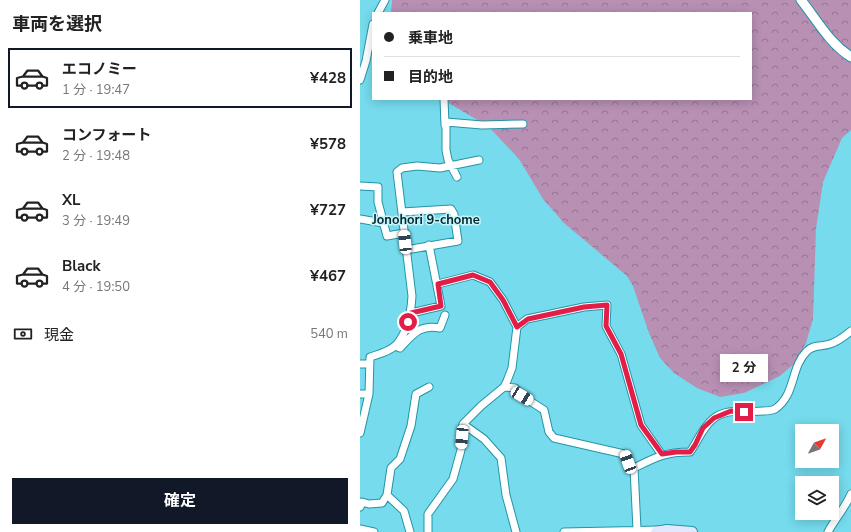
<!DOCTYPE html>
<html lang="ja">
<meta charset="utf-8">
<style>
:root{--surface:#fff;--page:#f2f2f2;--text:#222;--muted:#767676;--line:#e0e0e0;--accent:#111827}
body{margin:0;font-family:"Nunito Sans","Noto Sans JP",sans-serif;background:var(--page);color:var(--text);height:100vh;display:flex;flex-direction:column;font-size:15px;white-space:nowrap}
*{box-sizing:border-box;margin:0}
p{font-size:13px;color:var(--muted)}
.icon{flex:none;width:22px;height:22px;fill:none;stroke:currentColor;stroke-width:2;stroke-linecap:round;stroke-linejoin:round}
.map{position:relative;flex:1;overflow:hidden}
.side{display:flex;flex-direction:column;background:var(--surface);width:360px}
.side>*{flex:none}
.banner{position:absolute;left:12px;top:12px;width:380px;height:88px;border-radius:0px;box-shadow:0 2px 10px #0003;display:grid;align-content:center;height:88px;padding:0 12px;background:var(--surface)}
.needle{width:26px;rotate:50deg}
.controls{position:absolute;left:435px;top:424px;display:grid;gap:8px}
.controls a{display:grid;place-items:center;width:44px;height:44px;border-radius:0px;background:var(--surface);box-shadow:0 2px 10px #0003;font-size:20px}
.end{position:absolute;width:18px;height:18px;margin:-9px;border:5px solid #e11d48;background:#fff;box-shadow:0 0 0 2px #fff}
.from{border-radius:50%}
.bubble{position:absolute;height:28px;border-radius:0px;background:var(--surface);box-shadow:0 2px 10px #0003;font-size:13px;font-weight:700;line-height:28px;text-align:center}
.car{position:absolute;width:12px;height:24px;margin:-12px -6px;border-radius:5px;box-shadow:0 0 3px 1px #0007;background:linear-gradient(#fff 24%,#345 0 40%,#fff 0 76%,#345 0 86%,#fff 0)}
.banner b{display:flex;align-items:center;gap:14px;height:38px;font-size:15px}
.banner b+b{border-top:1px solid var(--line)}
.banner i{width:10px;height:10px;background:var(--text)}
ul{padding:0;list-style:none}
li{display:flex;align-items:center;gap:12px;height:60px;margin:0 8px 6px;padding:0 4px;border:2px solid transparent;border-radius:0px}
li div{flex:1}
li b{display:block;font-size:15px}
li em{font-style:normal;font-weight:700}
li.on{border-color:var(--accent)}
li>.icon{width:36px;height:36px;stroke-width:1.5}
h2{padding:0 12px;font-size:18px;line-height:48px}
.pay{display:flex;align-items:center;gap:10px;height:44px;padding:0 12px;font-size:15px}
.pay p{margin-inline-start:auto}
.button{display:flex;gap:8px;margin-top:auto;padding:8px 12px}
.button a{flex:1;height:46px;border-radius:0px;background:var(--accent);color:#fff;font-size:16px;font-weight:700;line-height:46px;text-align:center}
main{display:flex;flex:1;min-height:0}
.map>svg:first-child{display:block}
</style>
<main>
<section class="side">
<h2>車両を選択</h2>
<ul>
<li class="on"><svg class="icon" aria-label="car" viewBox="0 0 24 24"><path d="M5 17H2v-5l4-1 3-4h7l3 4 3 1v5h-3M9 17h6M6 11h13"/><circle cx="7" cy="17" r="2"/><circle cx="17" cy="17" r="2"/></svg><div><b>エコノミー</b><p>1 分 · 19:47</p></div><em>¥428</em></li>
<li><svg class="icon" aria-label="car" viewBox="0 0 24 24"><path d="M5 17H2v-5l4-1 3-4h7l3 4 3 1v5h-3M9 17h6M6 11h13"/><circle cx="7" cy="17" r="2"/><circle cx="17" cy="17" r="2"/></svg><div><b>コンフォート</b><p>2 分 · 19:48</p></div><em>¥578</em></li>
<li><svg class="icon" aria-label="car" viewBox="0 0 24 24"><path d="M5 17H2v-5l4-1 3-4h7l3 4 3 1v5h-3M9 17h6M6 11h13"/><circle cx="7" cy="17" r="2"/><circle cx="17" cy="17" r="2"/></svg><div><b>XL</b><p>3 分 · 19:49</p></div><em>¥727</em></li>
<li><svg class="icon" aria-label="car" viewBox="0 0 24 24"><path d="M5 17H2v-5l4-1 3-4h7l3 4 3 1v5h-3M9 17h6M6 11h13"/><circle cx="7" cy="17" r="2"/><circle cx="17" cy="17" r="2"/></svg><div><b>Black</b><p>4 分 · 19:50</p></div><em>¥467</em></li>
</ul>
<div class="pay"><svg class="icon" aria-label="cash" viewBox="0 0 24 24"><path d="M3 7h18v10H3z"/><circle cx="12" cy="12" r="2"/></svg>現金<p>540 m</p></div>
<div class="button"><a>確定</a></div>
</section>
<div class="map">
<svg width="491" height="532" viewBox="0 0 491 532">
<defs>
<pattern id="forest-crowns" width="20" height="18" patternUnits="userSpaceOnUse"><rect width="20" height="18" fill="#b890b4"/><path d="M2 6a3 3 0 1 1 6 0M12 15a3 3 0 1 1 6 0" fill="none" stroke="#937693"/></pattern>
</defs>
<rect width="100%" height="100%" fill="#75dbed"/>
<path fill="url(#forest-crowns)" d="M32,0H491V130L482,138L463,182L456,229L453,319L446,343L434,364L420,376L384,393L360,397L337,388L314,373L300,358L289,333L273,286L267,276L204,223L183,199L159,159L129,127L82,99H391V13H31Z"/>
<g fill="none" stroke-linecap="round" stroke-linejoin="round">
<g stroke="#2395a6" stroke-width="9">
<path id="minor" d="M18,13L25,0
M0,80L6,61L13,24
M84,99L85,125
M86,122L122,125L163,124
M86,122V150L88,160L97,177
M0,186L18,187V202L27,236L44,233
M42,212L91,209L94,214L98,241L46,250
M0,219L23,223
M51,313L81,306L69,245
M157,327L167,319L224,307L247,305L246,326L261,354L281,425L302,455
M35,346L40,348C53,334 60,324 80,328L85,315
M0,364H9
M144,387L155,388L162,396L184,410L189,432L194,438L264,454L268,462L274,468
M0,394H9
M103,424L124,439L141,458L146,495L156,532
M0,433L9,394L10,357C19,354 29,352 36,345C48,332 51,313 52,296L37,172L42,168L57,166L80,168L119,160
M0,507L2,502L9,504L22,503L27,495
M0,529L14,532
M277,529L274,468C296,457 305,452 330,452C338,441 342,428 353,419C367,407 386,413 403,411C407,411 411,411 415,409C436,395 430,368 447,351C454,344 462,347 470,344C477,342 485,336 491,331
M50,532L44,511L27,495L31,468L40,459L51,426L56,394L69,387
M68,532V514L93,479L101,450L103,424L121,406L144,387L147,381L152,368L157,327L143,300L130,282L113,275L78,284
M204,532L300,530
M468,532C475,519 485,508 491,494"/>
</g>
<g stroke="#2395a6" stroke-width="11">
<path id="tertiary" d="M441,0C457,20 469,43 491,57"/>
</g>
<g stroke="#2395a6" stroke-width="12">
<path id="secondary" d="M296,532L307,530L332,532"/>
</g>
<use href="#minor" stroke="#fff" stroke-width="7"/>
<use href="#tertiary" stroke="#fff" stroke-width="9"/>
<use href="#secondary" stroke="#e2e9fe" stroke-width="10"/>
</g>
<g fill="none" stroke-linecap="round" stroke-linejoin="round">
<path stroke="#e11d48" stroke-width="5" d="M48,322L51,313L81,306L78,284L113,275L130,282L143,300L157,327L168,319L224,307L247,305L246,326L261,354L281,425L302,454L316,452H330L335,445L343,428L354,418L371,411L384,412"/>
</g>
<g text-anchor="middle" stroke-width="3" stroke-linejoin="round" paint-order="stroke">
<g font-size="13" font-weight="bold" fill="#04272c" stroke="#c5f4fc">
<text x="66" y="224">Jonohori 9-chome</text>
</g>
</g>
</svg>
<div class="controls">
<a><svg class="needle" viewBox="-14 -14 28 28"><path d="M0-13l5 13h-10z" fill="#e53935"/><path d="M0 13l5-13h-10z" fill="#767676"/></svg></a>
<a><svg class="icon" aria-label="layers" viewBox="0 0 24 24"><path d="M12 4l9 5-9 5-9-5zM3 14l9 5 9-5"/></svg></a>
</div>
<i class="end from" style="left:48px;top:322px"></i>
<i class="end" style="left:384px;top:412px"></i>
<div class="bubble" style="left:360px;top:354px;width:48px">2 分</div>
<i class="car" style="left:45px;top:242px;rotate:354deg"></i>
<i class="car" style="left:162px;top:396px;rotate:121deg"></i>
<i class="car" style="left:102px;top:437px;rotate:185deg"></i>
<i class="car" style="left:268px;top:462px;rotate:340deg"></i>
<div class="banner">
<b><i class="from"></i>乗車地</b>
<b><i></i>目的地</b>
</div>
</div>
</main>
